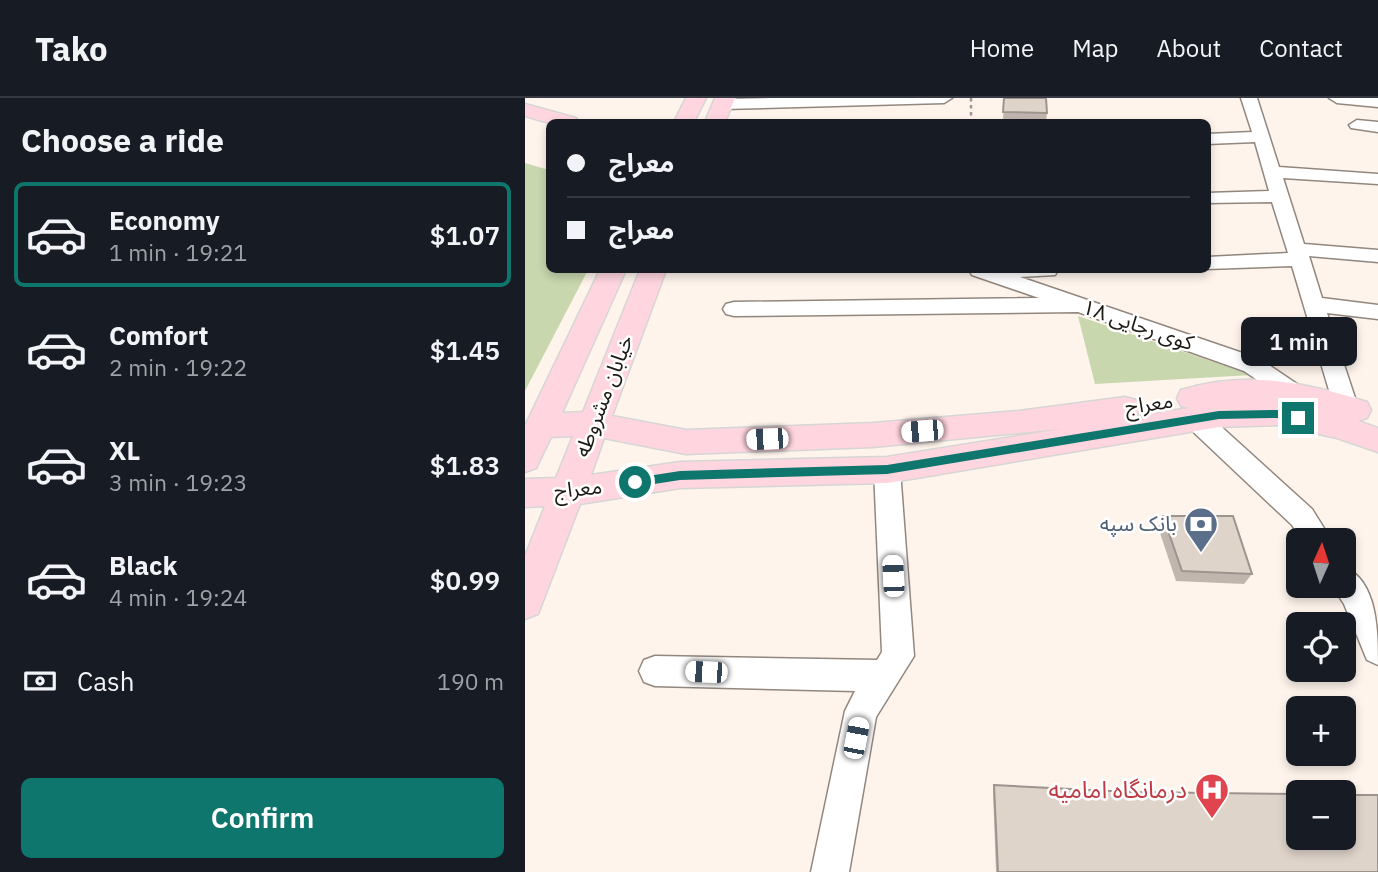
<!DOCTYPE html>
<meta charset="utf-8">
<style>
:root{--surface:#171b24;--page:#242831;--text:#f1f3f6;--muted:#9ea1a6;--line:#363941;--accent:#0f766e}
body{margin:0;font-family:"IBM Plex Sans","Noto Sans Arabic",sans-serif;background:var(--page);color:var(--text);height:100vh;display:flex;flex-direction:column;font-size:26px;white-space:nowrap}
*{box-sizing:border-box;margin:0}
p{font-size:23px;color:var(--muted)}
.icon{flex:none;width:38px;height:38px;fill:none;stroke:currentColor;stroke-width:2;stroke-linecap:round;stroke-linejoin:round}
.map{position:relative;flex:1;overflow:hidden}
.details{display:flex;flex-direction:column;background:var(--surface);width:525px}
.details>*{flex:none}
.banner{position:absolute;left:21px;top:21px;width:665px;height:154px;border-radius:10px;box-shadow:0 4px 10px #0003;display:grid;align-content:center;height:154px;padding:0 21px;background:var(--surface)}
.needle{width:46px;rotate:3deg}
.fabs{position:absolute;left:761px;top:430px;display:grid;gap:14px}
.fabs a{display:grid;place-items:center;width:70px;height:70px;border-radius:10px;background:var(--surface);box-shadow:0 4px 10px #0003;font-size:35px}
.end{position:absolute;width:32px;height:32px;margin:-16px;border:9px solid #0f766e;background:#fff;box-shadow:0 0 0 4px #fff}
.from{border-radius:50%}
.bubble{position:absolute;height:49px;border-radius:10px;background:var(--surface);box-shadow:0 4px 10px #0003;font-size:23px;font-weight:600;line-height:49px;text-align:center}
.car{position:absolute;width:21px;height:42px;margin:-21px -10px;border-radius:9px;box-shadow:0 0 5px 2px #0007;background:linear-gradient(#fff 24%,#345 0 40%,#fff 0 76%,#345 0 86%,#fff 0)}
.banner b{display:flex;align-items:center;gap:24px;height:66px;font-size:26px}
.banner b+b{border-top:2px solid var(--line)}
.banner i{width:18px;height:18px;background:var(--text)}
ul{padding:0;list-style:none}
li{display:flex;align-items:center;gap:21px;height:105px;margin:0 14px 10px;padding:0 7px;border:4px solid transparent;border-radius:10px}
li div{flex:1}
li b{display:block;font-size:26px}
li em{font-style:normal;font-weight:600}
li.active{border-color:var(--accent)}
li>.icon{width:63px;height:63px;stroke-width:1.5}
h2{padding:0 21px;font-size:32px;line-height:84px}
.pay{display:flex;align-items:center;gap:18px;height:77px;padding:0 21px;font-size:26px}
.pay p{margin-inline-start:auto}
.button{display:flex;gap:14px;margin-top:auto;padding:14px 21px}
.button a{flex:1;height:80px;border-radius:10px;background:var(--accent);color:#fff;font-size:28px;font-weight:600;line-height:80px;text-align:center}
header{display:flex;align-items:center;gap:42px;box-sizing:border-box;height:98px;padding:0 35px;background:var(--surface);border-bottom:2px solid var(--line)}
header strong{font-size:33px}
nav{display:flex;gap:38px;margin-inline-start:auto;font-size:24px}
main{display:flex;flex:1;min-height:0}
.map>svg:first-child{display:block}
</style>
<header>
<strong>Tako</strong>
<nav><a>Home</a><a>Map</a><a>About</a><a>Contact</a></nav>
</header>
<main>
<section class="details">
<h2>Choose a ride</h2>
<ul>
<li class="active"><svg class="icon" aria-label="car" viewBox="0 0 24 24"><path d="M5 17H2v-5l4-1 3-4h7l3 4 3 1v5h-3M9 17h6M6 11h13"/><circle cx="7" cy="17" r="2"/><circle cx="17" cy="17" r="2"/></svg><div><b>Economy</b><p>1 min · 19:21</p></div><em>$1.07</em></li>
<li><svg class="icon" aria-label="car" viewBox="0 0 24 24"><path d="M5 17H2v-5l4-1 3-4h7l3 4 3 1v5h-3M9 17h6M6 11h13"/><circle cx="7" cy="17" r="2"/><circle cx="17" cy="17" r="2"/></svg><div><b>Comfort</b><p>2 min · 19:22</p></div><em>$1.45</em></li>
<li><svg class="icon" aria-label="car" viewBox="0 0 24 24"><path d="M5 17H2v-5l4-1 3-4h7l3 4 3 1v5h-3M9 17h6M6 11h13"/><circle cx="7" cy="17" r="2"/><circle cx="17" cy="17" r="2"/></svg><div><b>XL</b><p>3 min · 19:23</p></div><em>$1.83</em></li>
<li><svg class="icon" aria-label="car" viewBox="0 0 24 24"><path d="M5 17H2v-5l4-1 3-4h7l3 4 3 1v5h-3M9 17h6M6 11h13"/><circle cx="7" cy="17" r="2"/><circle cx="17" cy="17" r="2"/></svg><div><b>Black</b><p>4 min · 19:24</p></div><em>$0.99</em></li>
</ul>
<div class="pay"><svg class="icon" aria-label="cash" viewBox="0 0 24 24"><path d="M3 7h18v10H3z"/><circle cx="12" cy="12" r="2"/></svg>Cash<p>190 m</p></div>
<div class="button"><a>Confirm</a></div>
</section>
<div class="map">
<svg width="853" height="774" viewBox="0 0 853 774">
<rect width="100%" height="100%" fill="#fef4ec"/>
<path fill="#c8d7ad" d="M0,65L24,72V172H63L0,293Z
M553,218L727,277L570,286Z"/>
<g fill="none" stroke-linecap="round" stroke-linejoin="round">
<g stroke="#92877e" stroke-width="3">
<path id="minor" d="M246,0H427L419,5L198,11L190,6L198,1Z
M716,0H732L754,69L853,76V86L758,80L779,146L853,152V164L784,158L797,200L853,207V221L802,215L833,309L830,315L821,318L812,315L809,309L767,168L682,171V159L763,155L747,104L682,105V95L744,93L730,44L682,46V36L727,34Z
M804,0H853V9L812,5Z
M832,22L853,24V34L826,30L824,27Z
M444,172H533L530,177L495,179L735,261L775,288L779,294L775,300L767,303L759,300L719,273L553,214L209,218L201,216L198,211L201,206L209,204L514,200L447,177Z
M671,312L680,314L787,411L807,443H777L767,427L662,328L659,321L662,314Z
M362,362L371,365L375,372L389,558L351,619L324,774H286L320,613L330,593L130,588L119,584L114,573L119,562L130,558L352,562L357,554L349,372L353,365Z
M819,469C853,483 853,535 853,567L842,562L819,506L807,488H819Z"/>
</g>
<g stroke="#d6d6d5" stroke-width="3">
<path id="major" d="M161,0H181L169,24H149Z
M190,0H210L200,24H180Z
M0,6L51,20L54,24L24,25L0,18Z
M75,172H101L37,315L58,314L115,172H141L87,318L161,332L348,325L494,313L600,299L611,302L615,310L611,318L607,319L664,310L656,308L652,300L656,292C722,272 779,284 842,304L846,312L842,320L833,323L853,330V354L812,340L752,327L694,329L362,385L155,390L55,406L13,516L0,521V458L20,408L0,409V381L31,380L48,338L26,339L11,370L0,374V328ZM536,331L362,359L155,364L66,377L79,340L161,356L348,349Z"/>
</g>
<path stroke="#9f9892" stroke-width="2.5" stroke-dasharray="3.5 3.5" stroke-linecap="butt" d="M446,0V24"/>
<use href="#minor" fill="#fff" fill-rule="evenodd"/>
<use href="#major" fill="#ffd5df" fill-rule="evenodd"/>
</g>
<path fill="#c0b6ae" d="M479,0L522,15L521,24L478,23Z
M638,418L727,476L719,486L651,483L633,429Z
M469,687L605,694L853,774H471L468,694Z"/>
<path fill="#dfd4ca" stroke="#9c948d" stroke-width="2" d="M479,0H521L522,15L478,14Z
M638,418H708L727,476L657,473Z
M469,687L605,694L774,696V740H819V697H853V774H473Z"/>
<path fill="#0f766e" d="M752,312L777,317L778,320L773,324L752,320L694,321L362,376L155,382L110,389L104,384L110,380L155,373L362,367L694,313Z"/>
<defs>
<g id="bank-pin" transform="scale(1.75)"><path d="M0 17L-7.5 6A9.5 9.5 0 1 1 7.5 6Z" fill="#5c6f8a" stroke="#fff"/><path d="M-6-4H6V4H-6ZM0-2.3a2.3 2.3 0 1 0 0 4.6a2.3 2.3 0 1 0 0-4.6Z" fill="#fff"/></g>
<g id="hospital-pin" transform="scale(1.75)"><path d="M0 17L-7.5 6A9.5 9.5 0 1 1 7.5 6Z" fill="#e0444e" stroke="#fff"/><path d="M-5-5h3v3.5h4V-5h3V5h-3V1.5h-4V5h-3Z" fill="#fff"/></g>
</defs>
<g fill-rule="evenodd">
<use href="#bank-pin" x="676" y="426"/>
<use href="#hospital-pin" x="687" y="692"/>
</g>
<g text-anchor="middle" stroke-width="5" stroke-linejoin="round" paint-order="stroke">
<g font-size="21" fill="#1d1915" stroke="#fff">
<text transform="translate(613 227) rotate(19)" y="7">کوی رجایی ۱۸</text>
<text transform="translate(79 298) rotate(-69)" y="7">خیابان مشروطه</text>
<text transform="translate(624 306) rotate(-8)" y="7">معراج</text>
<text transform="translate(53 391) rotate(-6)" y="7">معراج</text>
</g>
<g font-size="21" fill="#4e5e75" stroke="#fff" text-anchor="end">
<text x="652" y="433">بانک سپه</text>
</g>
<g font-size="24" fill="#be3a42" stroke="#fff" text-anchor="end">
<text x="662" y="700">درمانگاه امامیه</text>
</g>
</g>
</svg>
<div class="fabs">
<a><svg class="needle" viewBox="-14 -14 28 28"><path d="M0-13l5 13h-10z" fill="#e53935"/><path d="M0 13l5-13h-10z" fill="#9ea1a6"/></svg></a>
<a><svg class="icon" aria-label="locate" viewBox="0 0 24 24"><circle cx="12" cy="12" r="6"/><path d="M12 2v4M12 18v4M2 12h4M18 12h4"/></svg></a>
<a>+</a>
<a>−</a>
</div>
<i class="end from" style="left:110px;top:384px"></i>
<i class="end" style="left:773px;top:320px"></i>
<div class="bubble" style="left:716px;top:219px;width:116px">1 min</div>
<i class="car" style="left:397px;top:333px;rotate:265deg"></i>
<i class="car" style="left:242px;top:341px;rotate:268deg"></i>
<i class="car" style="left:368px;top:478px;rotate:357deg"></i>
<i class="car" style="left:181px;top:574px;rotate:272deg"></i>
<i class="car" style="left:331px;top:640px;rotate:11deg"></i>
<div class="banner">
<b><i class="from"></i>معراج</b>
<b><i></i>معراج</b>
</div>
</div>
</main>
